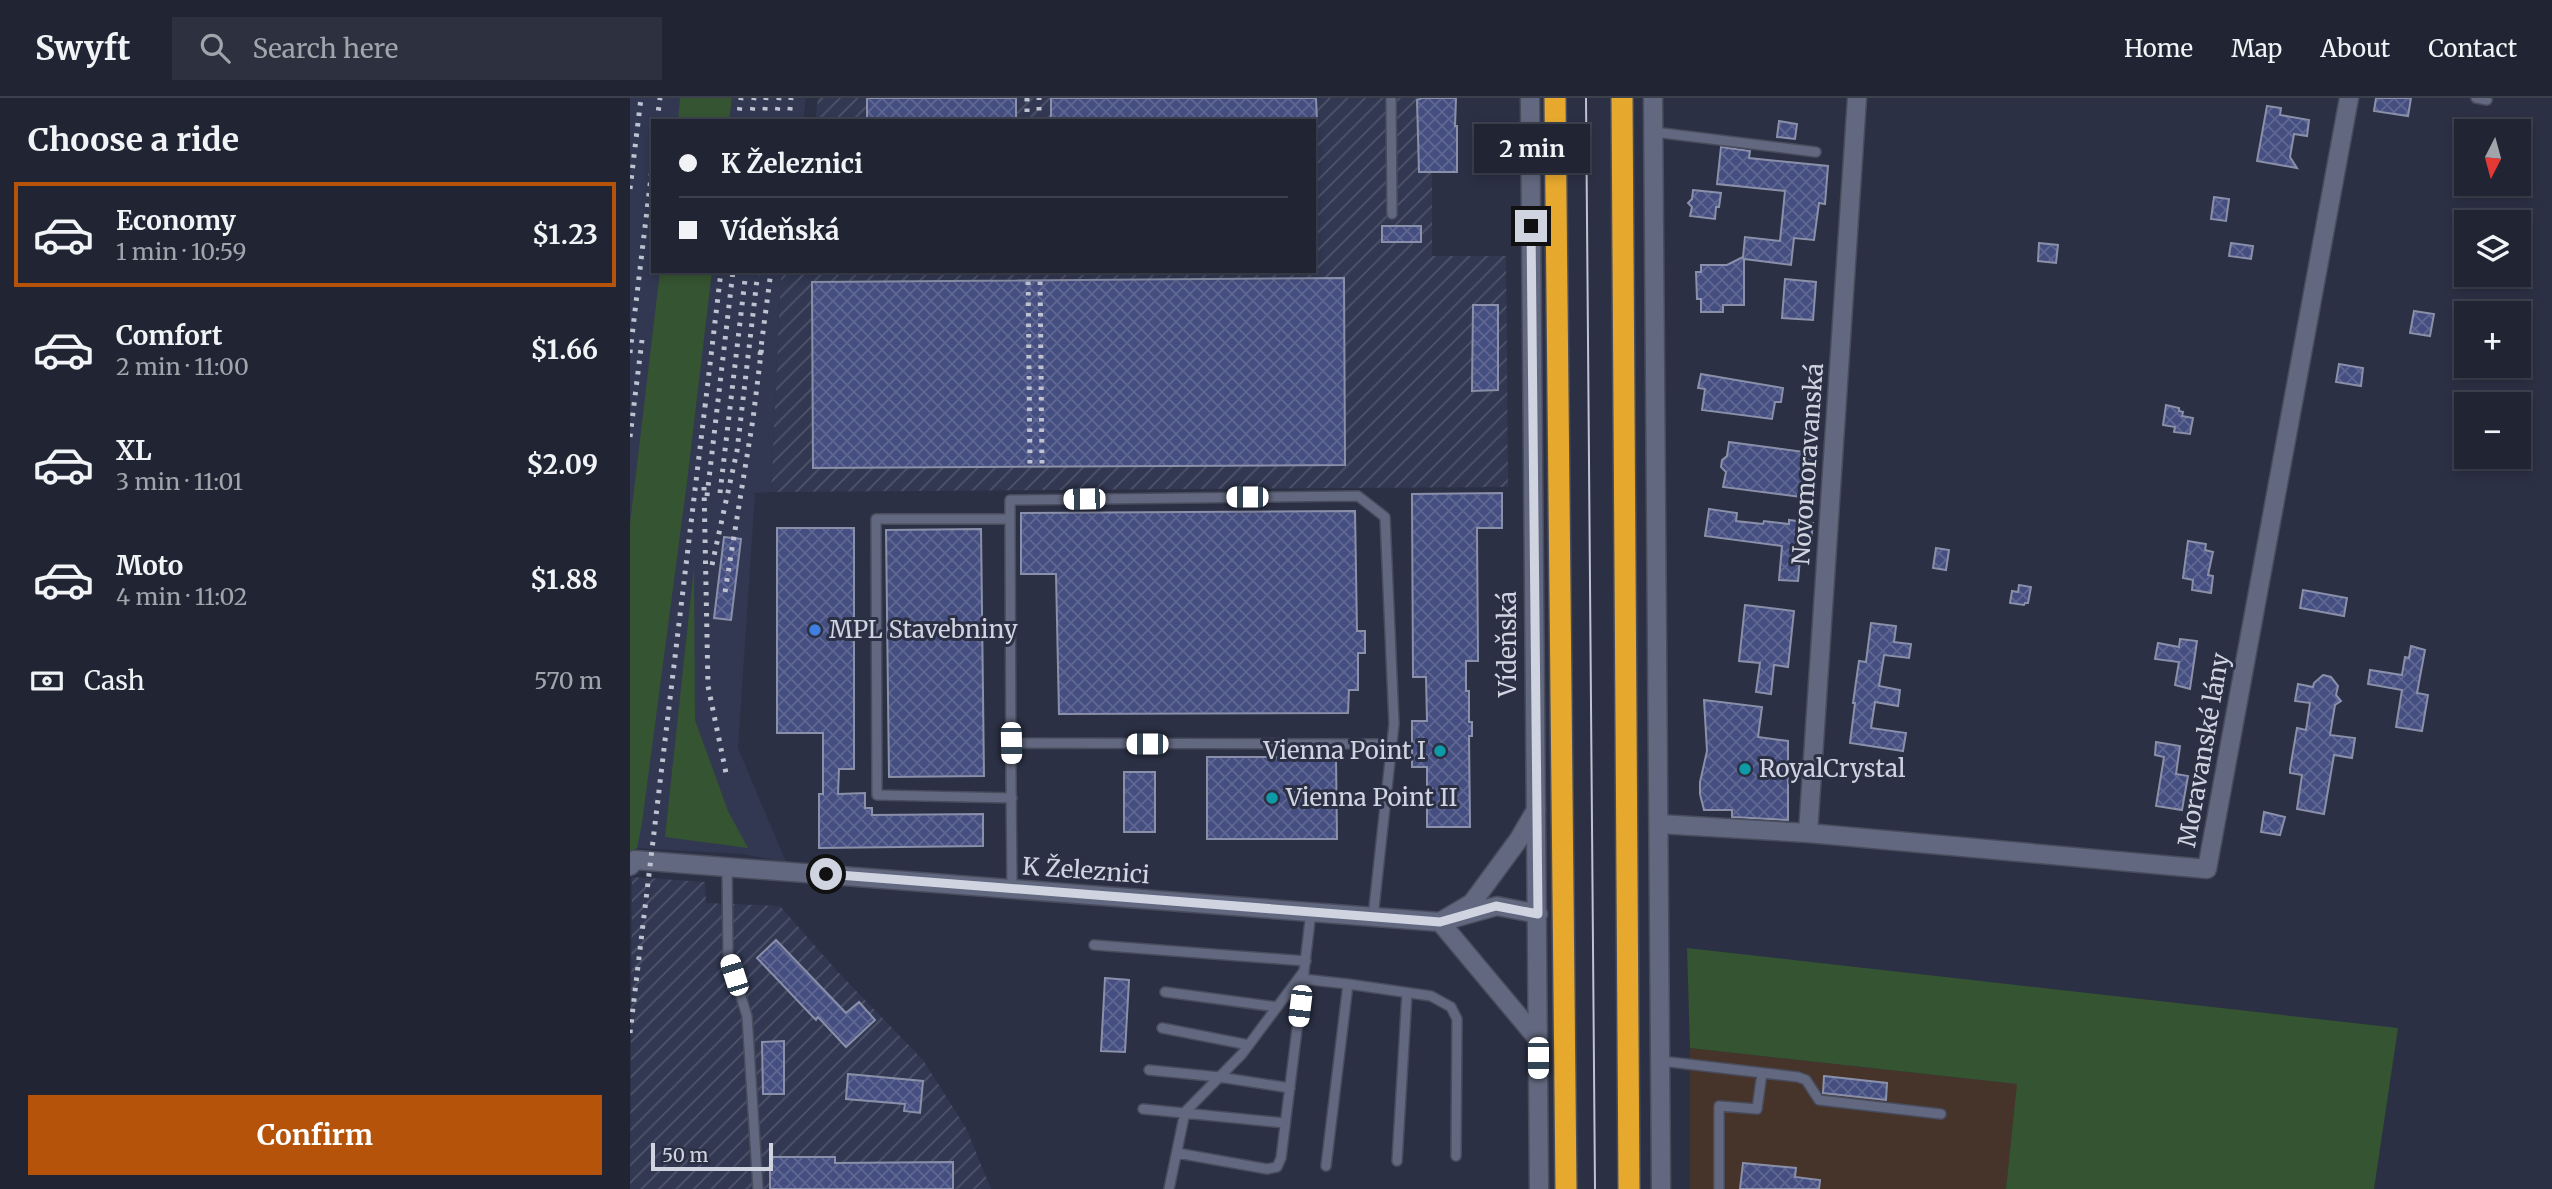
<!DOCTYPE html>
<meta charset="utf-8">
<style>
:root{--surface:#202433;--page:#2d303f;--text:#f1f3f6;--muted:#a2a4ac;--line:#3d414e;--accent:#b45309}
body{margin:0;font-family:Merriweather,serif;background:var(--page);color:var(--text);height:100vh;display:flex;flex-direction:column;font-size:26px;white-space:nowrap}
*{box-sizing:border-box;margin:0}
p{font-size:23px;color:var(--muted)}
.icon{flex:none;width:38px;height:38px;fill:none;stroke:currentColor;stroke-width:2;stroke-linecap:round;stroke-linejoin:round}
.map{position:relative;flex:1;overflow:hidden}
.drawer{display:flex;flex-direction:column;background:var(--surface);width:630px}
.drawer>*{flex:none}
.top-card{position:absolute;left:21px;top:21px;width:665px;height:154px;border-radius:0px;box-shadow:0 4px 10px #0003,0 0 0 2px var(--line);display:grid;align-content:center;height:154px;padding:0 28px;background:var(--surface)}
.needle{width:46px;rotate:186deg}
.tools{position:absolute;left:1824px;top:21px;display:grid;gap:14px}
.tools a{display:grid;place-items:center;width:77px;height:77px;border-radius:0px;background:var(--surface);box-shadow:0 4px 10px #0003,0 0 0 2px var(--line);font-size:35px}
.scale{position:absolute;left:21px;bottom:18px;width:122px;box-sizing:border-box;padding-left:7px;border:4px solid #d0d4e1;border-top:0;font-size:19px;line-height:24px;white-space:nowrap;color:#d0d4e1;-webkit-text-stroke:5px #2b3044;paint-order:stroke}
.end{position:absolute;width:32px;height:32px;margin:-16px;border:9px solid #d0d4e1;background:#111;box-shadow:0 0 0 4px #111}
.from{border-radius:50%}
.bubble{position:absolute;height:49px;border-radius:0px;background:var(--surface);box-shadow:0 4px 10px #0003,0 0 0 2px var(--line);font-size:23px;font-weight:700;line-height:49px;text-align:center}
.car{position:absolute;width:21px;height:42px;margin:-21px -10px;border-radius:9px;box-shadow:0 0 5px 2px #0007;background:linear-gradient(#fff 24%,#345 0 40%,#fff 0 76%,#345 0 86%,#fff 0)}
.top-card b{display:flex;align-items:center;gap:24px;height:66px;font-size:26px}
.top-card b+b{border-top:2px solid var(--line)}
.top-card i{width:18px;height:18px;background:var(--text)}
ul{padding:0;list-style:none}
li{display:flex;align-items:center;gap:21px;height:105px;margin:0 14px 10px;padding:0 14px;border:4px solid transparent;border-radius:0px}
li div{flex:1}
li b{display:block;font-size:26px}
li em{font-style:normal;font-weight:700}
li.selected{border-color:var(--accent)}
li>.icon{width:63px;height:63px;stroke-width:1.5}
h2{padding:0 28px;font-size:32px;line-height:84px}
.pay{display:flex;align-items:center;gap:18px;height:77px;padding:0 28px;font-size:26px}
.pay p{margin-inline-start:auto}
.primary-button{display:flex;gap:14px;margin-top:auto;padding:14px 28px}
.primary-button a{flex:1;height:80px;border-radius:0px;background:var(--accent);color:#fff;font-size:28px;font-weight:700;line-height:80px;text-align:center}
header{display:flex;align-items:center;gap:42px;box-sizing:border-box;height:98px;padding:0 35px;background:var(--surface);border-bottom:2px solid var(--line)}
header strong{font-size:33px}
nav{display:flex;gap:38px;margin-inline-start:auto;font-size:24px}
.search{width:490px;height:63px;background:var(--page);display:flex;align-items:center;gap:18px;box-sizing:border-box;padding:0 24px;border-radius:0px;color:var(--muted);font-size:26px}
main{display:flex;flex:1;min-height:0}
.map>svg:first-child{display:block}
</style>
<header>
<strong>Swyft</strong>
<div class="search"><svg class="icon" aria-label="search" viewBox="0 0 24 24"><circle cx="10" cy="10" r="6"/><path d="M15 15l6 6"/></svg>Search here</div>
<nav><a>Home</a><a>Map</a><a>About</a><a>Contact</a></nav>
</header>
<main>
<section class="drawer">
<h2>Choose a ride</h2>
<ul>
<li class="selected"><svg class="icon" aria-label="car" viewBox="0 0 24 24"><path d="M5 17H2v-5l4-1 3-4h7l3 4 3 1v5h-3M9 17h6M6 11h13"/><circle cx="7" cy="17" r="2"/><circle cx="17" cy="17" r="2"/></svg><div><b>Economy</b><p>1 min · 10:59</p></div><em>$1.23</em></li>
<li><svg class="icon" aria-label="car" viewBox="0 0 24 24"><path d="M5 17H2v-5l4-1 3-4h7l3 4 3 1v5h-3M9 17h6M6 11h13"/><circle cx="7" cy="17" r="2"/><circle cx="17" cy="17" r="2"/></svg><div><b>Comfort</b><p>2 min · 11:00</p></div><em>$1.66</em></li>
<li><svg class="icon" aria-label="car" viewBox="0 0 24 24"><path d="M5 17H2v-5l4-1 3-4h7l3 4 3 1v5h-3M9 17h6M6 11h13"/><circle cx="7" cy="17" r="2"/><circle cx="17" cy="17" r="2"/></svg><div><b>XL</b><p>3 min · 11:01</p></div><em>$2.09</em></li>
<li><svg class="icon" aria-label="car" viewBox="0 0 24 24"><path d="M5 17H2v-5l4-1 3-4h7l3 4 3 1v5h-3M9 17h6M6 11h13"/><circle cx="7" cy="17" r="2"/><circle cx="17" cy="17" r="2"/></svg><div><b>Moto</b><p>4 min · 11:02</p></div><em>$1.88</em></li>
</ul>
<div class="pay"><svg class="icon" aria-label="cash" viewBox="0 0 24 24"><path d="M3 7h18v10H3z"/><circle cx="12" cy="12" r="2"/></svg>Cash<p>570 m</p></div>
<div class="primary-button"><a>Confirm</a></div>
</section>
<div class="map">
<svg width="1922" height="1091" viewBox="0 0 1922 1091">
<defs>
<pattern id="industrial-furrows" width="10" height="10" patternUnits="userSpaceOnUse" patternTransform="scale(1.75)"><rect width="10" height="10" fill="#323852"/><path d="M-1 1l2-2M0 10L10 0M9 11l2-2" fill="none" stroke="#4f546b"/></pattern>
<pattern id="building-cross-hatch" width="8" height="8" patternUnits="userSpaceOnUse" patternTransform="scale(1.75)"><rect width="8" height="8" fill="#454e80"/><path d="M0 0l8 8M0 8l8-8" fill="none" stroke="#5f6792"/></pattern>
</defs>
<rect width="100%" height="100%" fill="#2b3044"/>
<path fill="#46342b" d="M1060,950L1388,986L1376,1091H1060Z"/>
<path fill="url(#industrial-furrows)" d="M188,0H826L828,74H802V158H876L878,389L141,394L151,173H684V23H185Z
M2,779L75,784L76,805L150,808L208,874L293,962L336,1030L361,1091H0Z"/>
<path fill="#323852" d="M0,0H176L173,23H23V173H151L141,394L125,395L108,650L156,764L112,756L7,750L0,754Z"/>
<path fill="#355431" d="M50,0H102L99,23H48Z
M30,173H82L57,384L12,725L7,750L0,754V426Z
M64,469L65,622L98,713L118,750L35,739Z
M1057,850L1768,930L1744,1091H1376L1387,986L1060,950Z"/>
<path fill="url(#building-cross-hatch)" stroke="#8a90a9" stroke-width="2" d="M237,0H386V23H237Z
M421,0H686L687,23H421Z
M792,0H826L825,28H827V74H789L787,2Z
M1746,0H1781L1778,18L1744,13Z
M1637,8L1651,10L1650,17L1679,22L1677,38L1664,36L1660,59L1667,70L1627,63Z
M1149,23L1167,26L1165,41L1147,39Z
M1091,49L1120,53L1119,60L1198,68L1195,106L1189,105L1184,142L1164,140L1161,167L1114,161V207H1093V214H1071V201H1067L1066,174H1071V167H1097L1113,159L1115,139L1150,143L1155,93L1087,86Z
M1063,92L1091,95L1089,109H1086L1085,121L1060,118L1062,109L1058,105L1062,101Z
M1584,99L1599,101L1596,123L1581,121Z
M752,128H791V144H752Z
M1409,145L1428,147L1426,165L1408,163Z
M1601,145L1623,148L1621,161L1599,158Z
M714,180L715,367L183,370L182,184Z
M1155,181L1186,184L1183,222L1152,220Z
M843,207H868V292L842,293Z
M1784,213L1804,216L1800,238L1780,235Z
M1709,266L1733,270L1731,288L1706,284Z
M1071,276L1153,290L1151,304H1145L1142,321L1072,312L1075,291L1068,290Z
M1536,307L1549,310V313L1553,314L1552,318L1563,320L1560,336L1544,334L1545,329L1533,327Z
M1099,344L1182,355L1180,400L1093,389L1096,374L1091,369L1092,362L1097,358Z
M872,395V430H847L848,563H836V593H839V624H842V638H839L840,729H797V669H782V623H797L796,579H783L782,396Z
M1079,411L1107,415L1106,423L1133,426L1134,423L1159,426V422L1183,425L1180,452L1171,450L1168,483L1149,482L1152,448L1075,438Z
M725,413L727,533H735V555H728V592H719L718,615L429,616L426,476H391V415Z
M147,430H224V671H209L208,696L235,695V710H242V717L353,716V748L189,750V696H193V635H147Z
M351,431L354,678L259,679L256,432Z
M94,439L111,441L101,522L84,520Z
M1558,443L1576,446L1575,452L1583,454L1578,477L1583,478L1581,495L1562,492L1563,482L1553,480Z
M1306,450L1319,452L1316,472L1303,470Z
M1389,487L1401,489L1398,505H1395L1394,507L1380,505L1382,493L1388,494Z
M1673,492L1717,500L1714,518L1670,510Z
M1115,507L1164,513L1158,569L1144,567L1141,596L1126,594L1130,565L1109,563Z
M1241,525L1266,528L1264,544L1281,546L1279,560L1254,557L1249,588L1270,592L1268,608L1245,604L1241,630L1276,635L1273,653L1220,645L1225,605H1223L1229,563L1236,564Z
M1550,541L1567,543L1560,591L1545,587L1549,564L1525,561L1528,545L1549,549Z
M1781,548L1795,552L1787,595L1798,597L1792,633L1766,629L1772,592L1738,586L1740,572L1772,577L1775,559L1779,560Z
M1693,577L1701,579L1708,588L1706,597L1711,603L1705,607L1700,637L1725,640L1722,660L1704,657L1694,716L1667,711L1672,677L1660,675V671L1667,630L1676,632L1680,605L1665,603L1668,586L1683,589L1684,585Z
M1074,602L1132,609L1128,639L1158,643V722L1102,719V712H1074L1070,696V684L1077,653Z
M1526,644L1550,648L1546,676L1558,678L1552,712L1526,708L1534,659L1525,657Z
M577,659H706L707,741H577Z
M494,674H525V734H494Z
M1634,714L1655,719L1650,737L1631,734Z
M146,842L216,915L229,904L245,922L216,949L188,919L186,922L127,860Z
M475,880L499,882L495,954L471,953Z
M154,943V996H133L132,944Z
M218,976L293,983L290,1015L274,1013L275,1006L216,1001Z
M1194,978L1257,985L1256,1002L1193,995Z
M140,1059H205V1065L323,1064V1091H140Z
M1113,1065L1166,1070L1165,1079L1190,1082L1189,1091H1110Z"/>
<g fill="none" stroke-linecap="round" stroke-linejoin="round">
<g stroke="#484c5d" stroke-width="12">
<path id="lane" d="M761,0L762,116
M1846,0L1857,2
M1024,34L1186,54
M380,421V402L728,398L755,419L764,626L743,819
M381,645L762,646
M382,700L247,697L246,421H380L381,682L382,792
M97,769L98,857L117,918L128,1091
M464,847L676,863
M673,881L718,886L696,1068
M718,886L801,898L821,909L827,921L826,1058
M535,894L647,909
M532,930L619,947
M1031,963L1168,979L1176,982L1189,1002L1311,1016
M519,972L589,979L660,990
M513,1011L655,1025
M547,1055L637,1071L647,1069L651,1060L674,875
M767,1063L777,895
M539,1091L555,1014L612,956L674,873L681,814
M1089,1091V1008L1127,1011L1132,975"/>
</g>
<g stroke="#484c5d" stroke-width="21">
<path id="street" d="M906,712L889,741L842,805L810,824L907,940
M1029,726L1178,735L1577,771L1719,0
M1178,735L1227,0
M0,768L5,762L810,824L867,808L908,816"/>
</g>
<g stroke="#484c5d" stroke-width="21">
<path id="secondary" d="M900,0L909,1091
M1023,0L1031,1091"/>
</g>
<g stroke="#484c5d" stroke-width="24">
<path id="highway" d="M925,0L936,1091
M992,0L999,1091"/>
</g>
<use href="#lane" stroke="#62687f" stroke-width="9"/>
<use href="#street" stroke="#62687f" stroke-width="18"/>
<use href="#secondary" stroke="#62687f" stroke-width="18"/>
<use href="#highway" stroke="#e6a92e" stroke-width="21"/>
<path stroke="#bfc3d1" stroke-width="2" d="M956,0L965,1091"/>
<path stroke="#bfc3d1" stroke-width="5" stroke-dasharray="3.5 7" stroke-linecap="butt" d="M397,0V23
M27,23L30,0
M108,23L111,0
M121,23L124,0
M134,23L136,0
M146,23L149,0
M159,23L161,0
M409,23V0
M0,91L11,0
M398,173L400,369
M410,173L412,369
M0,255L23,62
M130,257L141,173
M75,309L91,173
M0,339L12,242
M74,389L78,588L96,675
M90,395L116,173
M77,398L103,173
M82,467L107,353L128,173
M95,494L123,321L132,247
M0,935L76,300"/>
</g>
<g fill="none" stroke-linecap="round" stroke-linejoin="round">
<path stroke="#d0d4e1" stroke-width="9" d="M196,776L810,824L866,808L908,816L901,128"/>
</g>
<circle fill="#3f7fe0" stroke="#2b3044" stroke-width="2.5" cx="185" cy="532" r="7"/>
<g fill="#0f9aa8" stroke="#2b3044" stroke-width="2.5">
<circle cx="810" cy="653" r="7"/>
<circle cx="1115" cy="671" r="7"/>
<circle cx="642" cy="700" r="7"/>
</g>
<g text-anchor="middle" stroke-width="6" stroke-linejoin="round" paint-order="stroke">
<g font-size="24" fill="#d0d4e1" stroke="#2b3044">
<text transform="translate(1178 366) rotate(-86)" y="8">Novomoravanská</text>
<text transform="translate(878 546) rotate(-90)" y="8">Vídeňská</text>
<text transform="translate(1574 652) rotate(-80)" y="8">Moravanské lány</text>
<text transform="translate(456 773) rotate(4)" y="8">K Železnici</text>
</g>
<g font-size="24" fill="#d0d4e1" stroke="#2b3044" text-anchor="start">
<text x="199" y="540">MPL Stavebniny</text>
<text x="796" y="661" text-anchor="end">Vienna Point I</text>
<text x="1129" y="679">RoyalCrystal</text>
<text x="656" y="708">Vienna Point II</text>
</g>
</g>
</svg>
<div class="tools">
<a><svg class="needle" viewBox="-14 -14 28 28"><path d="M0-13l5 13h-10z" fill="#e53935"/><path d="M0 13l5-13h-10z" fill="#a2a4ac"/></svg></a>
<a><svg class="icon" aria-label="layers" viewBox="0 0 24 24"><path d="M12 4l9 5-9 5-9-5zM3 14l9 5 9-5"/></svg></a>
<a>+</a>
<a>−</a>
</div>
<div class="scale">50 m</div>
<i class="end from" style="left:196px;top:776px"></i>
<i class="end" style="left:901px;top:128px"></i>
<div class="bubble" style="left:844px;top:26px;width:116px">2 min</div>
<i class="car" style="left:617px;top:399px;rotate:270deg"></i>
<i class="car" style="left:454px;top:401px;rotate:269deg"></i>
<i class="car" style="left:381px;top:645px;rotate:179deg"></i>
<i class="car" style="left:517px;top:646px;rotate:270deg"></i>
<i class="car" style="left:104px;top:877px;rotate:342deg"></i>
<i class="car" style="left:670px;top:908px;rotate:187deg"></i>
<i class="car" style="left:908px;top:960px;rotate:180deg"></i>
<div class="top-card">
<b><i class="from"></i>K Železnici</b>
<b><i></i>Vídeňská</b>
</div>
</div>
</main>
